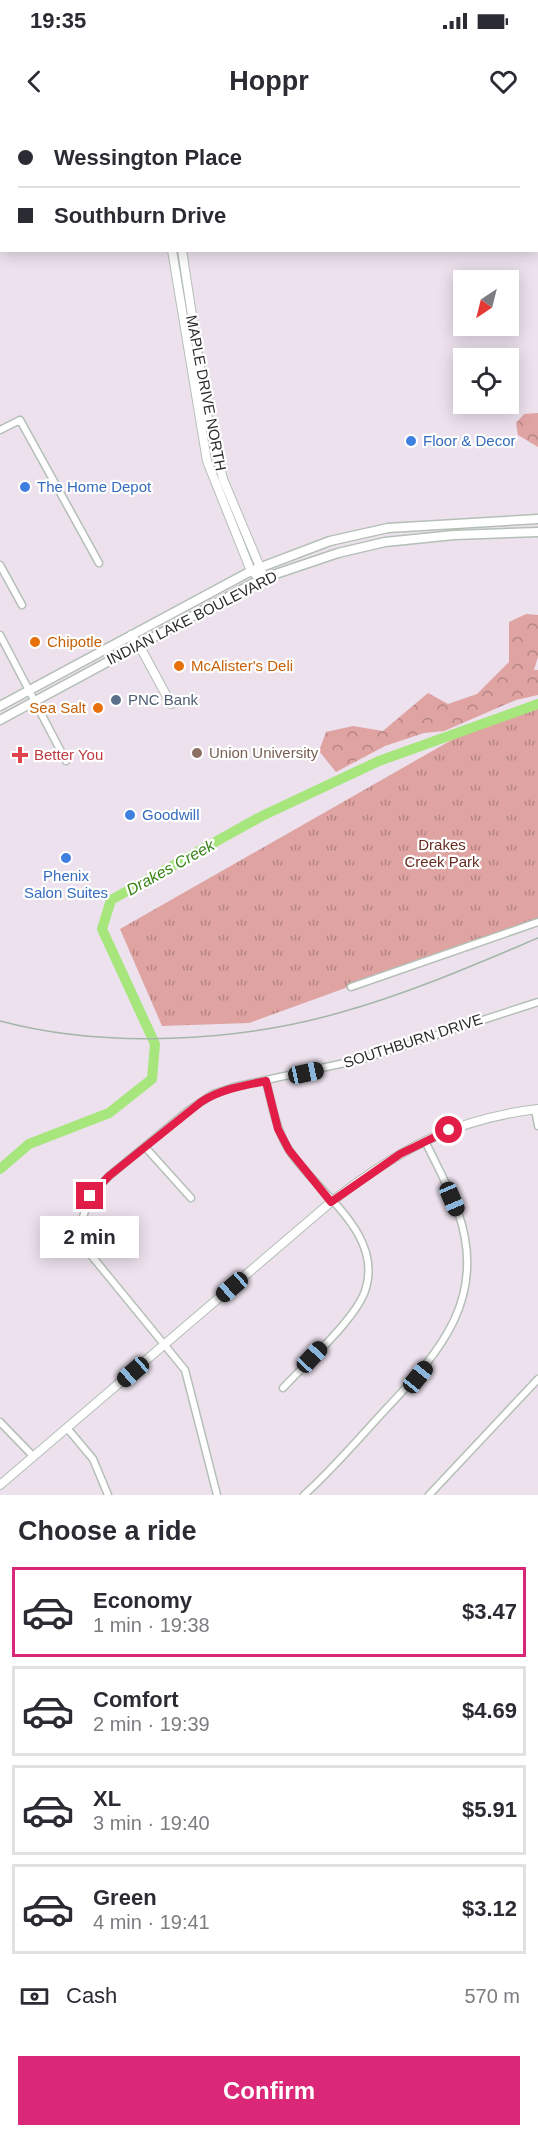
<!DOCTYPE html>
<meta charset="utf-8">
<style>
:root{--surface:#fff;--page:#f2f2f3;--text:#2b2b33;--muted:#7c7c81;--line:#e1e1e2;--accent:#db2777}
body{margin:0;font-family:Helvetica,sans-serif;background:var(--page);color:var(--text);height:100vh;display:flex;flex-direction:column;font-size:22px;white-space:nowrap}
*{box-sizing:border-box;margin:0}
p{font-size:20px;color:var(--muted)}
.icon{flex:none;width:33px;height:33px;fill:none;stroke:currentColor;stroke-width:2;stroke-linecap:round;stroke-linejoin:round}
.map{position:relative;height:1375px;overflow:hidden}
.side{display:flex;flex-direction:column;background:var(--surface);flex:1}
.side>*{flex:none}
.hud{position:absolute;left:0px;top:0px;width:538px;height:132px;box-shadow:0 3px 15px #0003;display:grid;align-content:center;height:132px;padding:0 18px;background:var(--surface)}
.needle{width:39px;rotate:215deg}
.tools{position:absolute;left:453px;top:150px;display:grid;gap:12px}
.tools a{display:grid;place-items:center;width:66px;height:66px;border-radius:0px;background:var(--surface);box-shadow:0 3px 15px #0003;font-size:30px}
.end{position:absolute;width:27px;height:27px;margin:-14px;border:8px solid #e11d48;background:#fff;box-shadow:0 0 0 3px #fff}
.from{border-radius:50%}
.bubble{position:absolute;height:42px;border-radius:0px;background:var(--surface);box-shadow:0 3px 15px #0003;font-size:20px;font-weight:700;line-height:42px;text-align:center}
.car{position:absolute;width:18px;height:36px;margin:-18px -9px;border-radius:8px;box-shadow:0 0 4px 2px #0007;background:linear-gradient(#222 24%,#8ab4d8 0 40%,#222 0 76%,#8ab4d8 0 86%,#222 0)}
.hud b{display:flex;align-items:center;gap:21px;height:57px;font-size:22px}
.hud b+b{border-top:2px solid var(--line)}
.hud i{width:15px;height:15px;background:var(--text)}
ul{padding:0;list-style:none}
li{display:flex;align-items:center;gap:18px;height:90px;margin:0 12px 9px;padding:0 6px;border:3px solid var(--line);border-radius:0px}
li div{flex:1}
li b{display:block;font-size:22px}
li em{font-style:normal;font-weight:700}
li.active{border-color:var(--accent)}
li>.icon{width:54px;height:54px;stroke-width:1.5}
h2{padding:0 18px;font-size:27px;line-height:72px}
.pay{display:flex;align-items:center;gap:15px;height:66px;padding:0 18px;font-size:22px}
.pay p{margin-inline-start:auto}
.cta{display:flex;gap:12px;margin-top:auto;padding:12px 18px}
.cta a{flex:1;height:69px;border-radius:0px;background:var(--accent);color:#fff;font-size:24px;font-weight:700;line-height:69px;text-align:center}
.status{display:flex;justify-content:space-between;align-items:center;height:42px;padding:0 30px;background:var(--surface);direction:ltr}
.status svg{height:16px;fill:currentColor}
header{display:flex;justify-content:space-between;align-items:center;height:78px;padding:0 18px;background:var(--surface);font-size:27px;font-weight:700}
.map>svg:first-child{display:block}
</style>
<div class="status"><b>19:35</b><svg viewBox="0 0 49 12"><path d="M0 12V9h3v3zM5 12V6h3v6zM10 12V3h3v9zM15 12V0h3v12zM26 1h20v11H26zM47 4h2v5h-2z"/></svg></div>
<header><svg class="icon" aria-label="back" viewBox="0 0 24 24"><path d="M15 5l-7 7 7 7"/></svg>Hoppr<svg class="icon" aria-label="heart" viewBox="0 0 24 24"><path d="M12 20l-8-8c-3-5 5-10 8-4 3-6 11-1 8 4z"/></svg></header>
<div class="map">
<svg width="538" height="1375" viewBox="0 0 538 1375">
<defs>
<pattern id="forest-crowns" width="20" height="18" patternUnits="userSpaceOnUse" patternTransform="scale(1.5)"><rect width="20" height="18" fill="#dfa3a2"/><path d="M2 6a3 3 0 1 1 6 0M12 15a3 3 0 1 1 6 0" fill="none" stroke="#b58584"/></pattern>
<pattern id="park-tufts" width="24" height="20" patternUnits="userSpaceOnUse" patternTransform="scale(1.5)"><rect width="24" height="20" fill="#dfa3a2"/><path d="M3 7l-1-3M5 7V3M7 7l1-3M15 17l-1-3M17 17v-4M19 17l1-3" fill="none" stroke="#b58584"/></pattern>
</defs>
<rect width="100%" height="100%" fill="#ece1ed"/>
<path fill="url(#forest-crowns)" d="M538,293V327L518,315L516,303L524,294Z
M526,494L538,495V537L534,550H538V575L516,580L444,611L424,613L385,626L336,652L319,631L326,612L353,606L383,611L428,573L448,584L477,574L509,542V502Z"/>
<path fill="url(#park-tufts)" d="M538,584V798L249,903L162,906L120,809L499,593Z"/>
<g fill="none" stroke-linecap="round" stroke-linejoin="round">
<path stroke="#a6e67d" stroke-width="10" d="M0,1049L29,1024L109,993L152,959L155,924L102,809L111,780L262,696L379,641L538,584"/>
<g stroke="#b4bfb6" stroke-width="9">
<path id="minor" d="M0,310L20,300L99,443
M0,445L22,485
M0,515L66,641
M351,867L538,802
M266,961C272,984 276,1010 289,1030C316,1072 385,1113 365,1171C355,1200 304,1245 283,1268
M535,989L538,1006
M146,1028L191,1078
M0,1302L33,1336
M67,1308L93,1339L108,1375
M217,1375L185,1250L91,1135L84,1118L83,1097L90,1076L109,1056L189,990L213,974L234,967L363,939L538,882
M304,1375C333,1349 359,1318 386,1289C441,1231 488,1177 458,1092C449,1067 436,1044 425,1021
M429,1375L538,1259"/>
</g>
<g stroke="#b4bfb6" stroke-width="10">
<path id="tertiary" d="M6,2L8,0
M189,2L190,0
M199,2V0
M0,9L2,7
M172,130L207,341L251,451L261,459
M182,130L208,300L223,359L262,452
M131,515L139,525L171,584
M0,1365L331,1082C398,1030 453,999 538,989"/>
</g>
<g stroke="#b4bfb6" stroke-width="11">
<path id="secondary" d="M0,586L251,451L330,421L388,408L538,399
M0,600L261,459L338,433L385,422L454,415L538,412"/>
</g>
<use href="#minor" stroke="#fff" stroke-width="6"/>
<use href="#tertiary" stroke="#fff" stroke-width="8"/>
<use href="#secondary" stroke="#fff" stroke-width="8"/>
<path stroke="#a4b6a7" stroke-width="1.5" d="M0,901C105,929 239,922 342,892C410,873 474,845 538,818"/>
</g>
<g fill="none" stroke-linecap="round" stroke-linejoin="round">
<path stroke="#e11d48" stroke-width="8" d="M90,1076L109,1056L201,982C221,969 242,966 266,961L278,1009L289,1030L331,1082L400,1034L449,1010"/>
</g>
<g fill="#3f7fe0" stroke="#fff" stroke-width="2">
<circle cx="411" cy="321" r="6"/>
<circle cx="25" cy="367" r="6"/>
<circle cx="130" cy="695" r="6"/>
<circle cx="66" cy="738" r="6"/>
</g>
<g fill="#e8710a" stroke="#fff" stroke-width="2">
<circle cx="35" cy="522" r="6"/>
<circle cx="179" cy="546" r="6"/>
<circle cx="98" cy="588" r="6"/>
</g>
<circle fill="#5c6f8a" stroke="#fff" stroke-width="2" cx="116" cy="580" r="6"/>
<circle fill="#8d6e63" stroke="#fff" stroke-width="2" cx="197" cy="633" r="6"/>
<path fill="#e0444e" stroke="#fff" stroke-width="2" d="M17 626h6v6h6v6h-6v6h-6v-6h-6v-6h6z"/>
<g text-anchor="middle" stroke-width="4.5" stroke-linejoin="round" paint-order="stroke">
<g font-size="15" fill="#2d2d2d" stroke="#fff">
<text transform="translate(206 273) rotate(79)" y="5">MAPLE DRIVE NORTH</text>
<text transform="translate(192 498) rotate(-27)" y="5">INDIAN LAKE BOULEVARD</text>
<text transform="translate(413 921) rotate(-18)" y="5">SOUTHBURN DRIVE</text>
</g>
<g font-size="15" fill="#366cbe" stroke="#fff" text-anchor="start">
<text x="423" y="326">Floor &amp; Decor</text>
<text x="37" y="372">The Home Depot</text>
<text x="142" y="700">Goodwill</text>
<text x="66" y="761" text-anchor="middle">Phenix<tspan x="66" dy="17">Salon Suites</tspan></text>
</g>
<g font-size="15" fill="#c56008" stroke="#fff" text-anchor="start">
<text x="47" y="527">Chipotle</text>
<text x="191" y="551">McAlister's Deli</text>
<text x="86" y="593" text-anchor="end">Sea Salt</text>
</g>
<g font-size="15" fill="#4e5e75" stroke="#fff" text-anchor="start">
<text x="128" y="585">PNC Bank</text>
</g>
<g font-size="15" fill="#785e54" stroke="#fff" text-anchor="start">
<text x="209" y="638">Union University</text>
</g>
<g font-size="15" fill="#be3a42" stroke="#fff" text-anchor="start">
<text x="34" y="640">Better You</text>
</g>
<g font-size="15" fill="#662b21" stroke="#fff">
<text x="442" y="730">Drakes<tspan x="442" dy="17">Creek Park</tspan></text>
</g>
<g font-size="16" font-style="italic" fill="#388218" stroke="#fff">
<text transform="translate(170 747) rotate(-29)" y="6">Drakes Creek</text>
</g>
</g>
</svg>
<div class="tools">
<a><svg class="needle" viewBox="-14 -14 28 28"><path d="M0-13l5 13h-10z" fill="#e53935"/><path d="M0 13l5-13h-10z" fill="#7c7c81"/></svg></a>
<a><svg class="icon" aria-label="locate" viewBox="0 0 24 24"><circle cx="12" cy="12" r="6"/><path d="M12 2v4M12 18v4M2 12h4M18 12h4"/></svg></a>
</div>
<i class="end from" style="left:449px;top:1010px"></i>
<i class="end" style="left:90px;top:1076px"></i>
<div class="bubble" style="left:40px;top:1096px;width:99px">2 min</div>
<i class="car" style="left:306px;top:953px;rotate:78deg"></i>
<i class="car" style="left:452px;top:1079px;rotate:157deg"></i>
<i class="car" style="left:232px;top:1167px;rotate:229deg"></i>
<i class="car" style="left:312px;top:1237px;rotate:43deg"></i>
<i class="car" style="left:133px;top:1252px;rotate:229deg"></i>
<i class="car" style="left:418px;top:1257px;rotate:39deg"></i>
<div class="hud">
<b><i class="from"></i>Wessington Place</b>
<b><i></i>Southburn Drive</b>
</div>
</div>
<section class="side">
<h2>Choose a ride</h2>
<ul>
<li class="active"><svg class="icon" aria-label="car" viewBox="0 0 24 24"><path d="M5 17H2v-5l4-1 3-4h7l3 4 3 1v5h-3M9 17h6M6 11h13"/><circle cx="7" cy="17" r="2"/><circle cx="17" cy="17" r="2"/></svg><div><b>Economy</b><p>1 min · 19:38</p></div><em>$3.47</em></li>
<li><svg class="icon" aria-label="car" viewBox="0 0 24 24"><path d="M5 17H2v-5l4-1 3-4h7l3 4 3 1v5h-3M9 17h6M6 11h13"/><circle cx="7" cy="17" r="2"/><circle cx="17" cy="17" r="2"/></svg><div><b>Comfort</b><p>2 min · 19:39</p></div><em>$4.69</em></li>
<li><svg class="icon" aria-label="car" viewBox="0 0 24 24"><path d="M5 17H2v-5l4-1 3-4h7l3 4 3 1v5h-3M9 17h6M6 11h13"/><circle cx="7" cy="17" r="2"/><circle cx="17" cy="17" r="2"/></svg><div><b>XL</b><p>3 min · 19:40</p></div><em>$5.91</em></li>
<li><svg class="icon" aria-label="car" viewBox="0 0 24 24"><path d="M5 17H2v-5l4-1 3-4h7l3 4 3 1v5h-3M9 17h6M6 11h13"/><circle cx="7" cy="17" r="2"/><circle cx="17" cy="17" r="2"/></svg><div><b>Green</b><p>4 min · 19:41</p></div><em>$3.12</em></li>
</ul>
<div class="pay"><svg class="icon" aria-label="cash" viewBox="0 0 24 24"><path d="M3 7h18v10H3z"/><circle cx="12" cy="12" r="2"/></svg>Cash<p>570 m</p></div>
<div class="cta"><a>Confirm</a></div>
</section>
